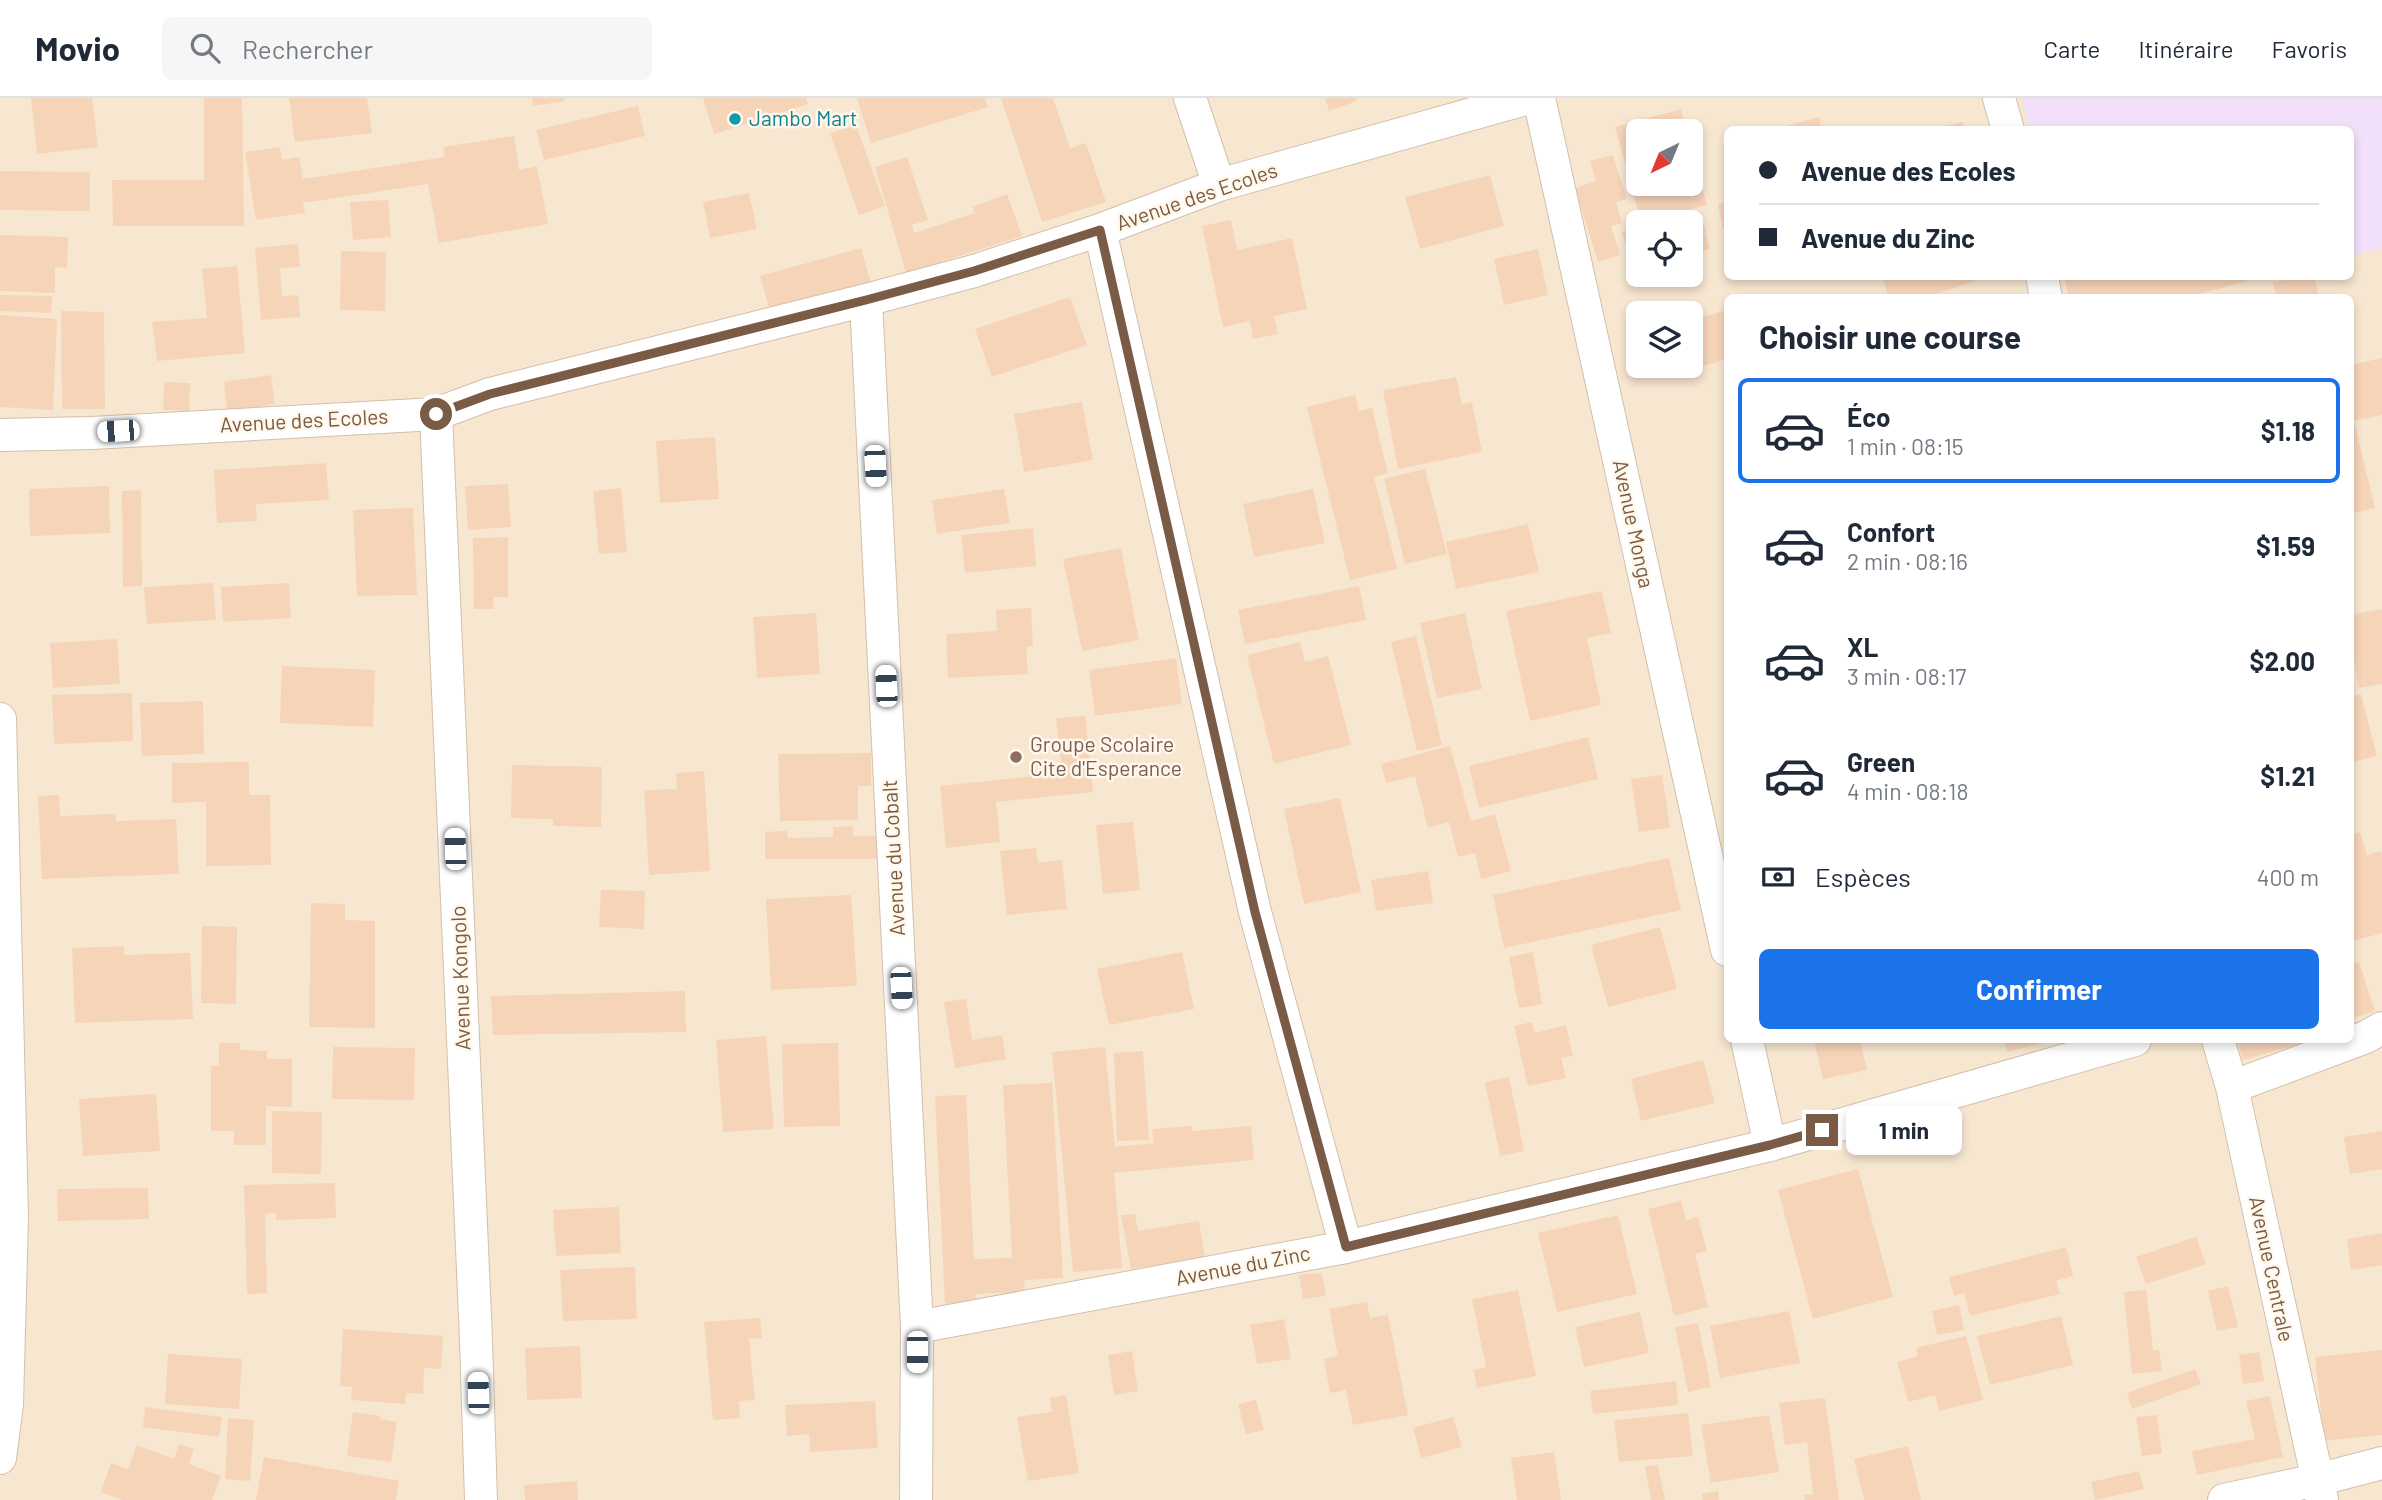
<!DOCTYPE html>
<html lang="fr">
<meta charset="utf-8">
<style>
:root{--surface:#fff;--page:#f6f6f7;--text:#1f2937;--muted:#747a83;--line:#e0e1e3;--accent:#1a73e8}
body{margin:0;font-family:Barlow,sans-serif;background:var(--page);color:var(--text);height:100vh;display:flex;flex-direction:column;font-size:26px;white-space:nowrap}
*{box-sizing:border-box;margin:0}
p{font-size:23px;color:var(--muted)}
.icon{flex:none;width:38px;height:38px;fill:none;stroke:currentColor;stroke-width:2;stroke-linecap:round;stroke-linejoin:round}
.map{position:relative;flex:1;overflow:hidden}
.side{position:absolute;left:1724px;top:196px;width:630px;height:749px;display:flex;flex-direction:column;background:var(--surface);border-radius:10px;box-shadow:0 4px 10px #0003}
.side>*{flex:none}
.top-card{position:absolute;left:1724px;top:28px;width:630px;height:154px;border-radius:10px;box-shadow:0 4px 10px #0003;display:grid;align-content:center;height:154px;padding:0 35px;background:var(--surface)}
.needle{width:46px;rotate:223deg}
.controls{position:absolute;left:1626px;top:21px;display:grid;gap:14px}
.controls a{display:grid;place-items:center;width:77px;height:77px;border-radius:10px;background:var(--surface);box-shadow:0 4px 10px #0003;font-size:35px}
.end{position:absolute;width:32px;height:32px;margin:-16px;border:9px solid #795b46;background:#fff;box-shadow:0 0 0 4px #fff}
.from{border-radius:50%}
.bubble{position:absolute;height:49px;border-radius:10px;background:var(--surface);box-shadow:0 4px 10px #0003;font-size:23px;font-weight:700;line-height:49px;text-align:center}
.car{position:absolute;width:21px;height:42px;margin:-21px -10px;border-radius:9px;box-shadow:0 0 5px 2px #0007;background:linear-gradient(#fff 24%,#345 0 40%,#fff 0 76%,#345 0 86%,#fff 0)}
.top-card b{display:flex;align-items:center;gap:24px;height:66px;font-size:26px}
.top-card b+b{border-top:2px solid var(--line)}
.top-card i{width:18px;height:18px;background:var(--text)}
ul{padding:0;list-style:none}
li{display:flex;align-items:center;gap:21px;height:105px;margin:0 14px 10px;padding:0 21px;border:4px solid transparent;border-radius:10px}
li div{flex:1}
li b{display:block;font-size:26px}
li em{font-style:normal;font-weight:700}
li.on{border-color:var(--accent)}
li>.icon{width:63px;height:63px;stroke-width:1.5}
h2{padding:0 35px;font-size:32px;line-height:84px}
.pay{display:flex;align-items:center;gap:18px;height:77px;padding:0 35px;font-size:26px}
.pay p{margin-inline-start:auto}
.button{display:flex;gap:14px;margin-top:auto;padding:14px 35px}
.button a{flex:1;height:80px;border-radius:10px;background:var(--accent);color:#fff;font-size:28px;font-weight:700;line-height:80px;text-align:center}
header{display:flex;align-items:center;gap:42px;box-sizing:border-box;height:98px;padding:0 35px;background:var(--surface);border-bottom:2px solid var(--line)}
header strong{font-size:33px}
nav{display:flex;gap:38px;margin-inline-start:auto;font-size:24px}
.search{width:490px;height:63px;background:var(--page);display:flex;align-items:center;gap:18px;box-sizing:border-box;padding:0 24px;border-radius:10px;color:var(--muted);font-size:26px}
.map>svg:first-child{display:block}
</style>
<header>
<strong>Movio</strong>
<div class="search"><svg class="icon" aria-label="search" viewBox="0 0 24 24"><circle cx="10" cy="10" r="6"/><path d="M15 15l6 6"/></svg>Rechercher</div>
<nav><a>Carte</a><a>Itinéraire</a><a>Favoris</a></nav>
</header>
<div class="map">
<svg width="2382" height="1402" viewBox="0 0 2382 1402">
<rect width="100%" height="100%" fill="#fef5e3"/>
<path fill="#f7e7d1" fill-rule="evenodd" d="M0,0H2382V1402H0ZM1727,32H2350V178H1727ZM1638,33H1690V86H1638ZM1638,124H1690V177H1638ZM1727,200H2350V942H1727ZM1638,215H1690V268H1638Z"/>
<path fill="#f2e0fb" d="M2022,0H2382V150L2350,158V32L2030,31Z"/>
<path fill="#f6d4b8" d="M31,0H92L98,49L37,56Z
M204,0H242L244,128H113L112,82H204Z
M289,0H367L372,35L295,44Z
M532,0H564L565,3L533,8Z
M703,0H806L808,6L714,36Z
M857,0H985L988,9L871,45Z
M1001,0H1053L1070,50L1086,45L1106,104L1042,124Z
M1325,0H1356L1357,3L1329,13Z
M638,8L645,38L544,62L536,32Z
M1681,11L1687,33H1638V86H1690L1691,50L1707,107L1641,124L1615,29Z
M1819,19L1822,32H1776L1775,31Z
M1963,24L1964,32H1935V30Z
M856,27L885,108L859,117L830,35Z
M514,38L519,72L537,68L548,126L439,145L428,86L303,105L305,115L256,122L245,54L280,49L282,62L299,59L303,81L445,59L443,49Z
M1613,57L1627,101L1616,104L1622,125L1611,128L1620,157L1598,164L1575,90L1596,83L1590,63Z
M907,59L928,122L912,127L914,135L975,115L973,109L1007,96L1022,138L906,175L875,69Z
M0,73L90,74V113L0,112Z
M1490,77L1504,128L1420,151L1405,99Z
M749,95L757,131L710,140L703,104Z
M388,102L391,139L353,142L350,104Z
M1727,104V130L1723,131L1718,106Z
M1700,114L1710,151L1690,156V124L1664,123Z
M1231,122L1237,152L1292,140L1307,211L1274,218L1278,236L1253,241L1250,223L1223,229L1202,128Z
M1638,130V170L1632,171L1622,134Z
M0,137L68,139L67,170L55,169V195L0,193Z
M298,146L300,169L280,170L282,198L298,197L300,219L261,222L255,150Z
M861,150L871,185L770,213L760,178Z
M1538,151L1548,197L1504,207L1494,161Z
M341,153L386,154L385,213L340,212Z
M237,168L245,255L157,263L152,224L207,220L202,171Z
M1882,178H1976L1978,182L1924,200H1889Z
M2064,178H2263V179L2183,200H2069Z
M2296,178H2314L2319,200H2277L2273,185Z
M0,197L52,198L51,215L0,213Z
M1070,199L1087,247L992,279L975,231Z
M1727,212V261L1680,275L1678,268H1690V223Z
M61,213L104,214L105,311H62Z
M0,217L57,221L53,312L0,309Z
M2382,260V317L2354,323L2375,410L2350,416V267Z
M271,277L275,306L227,313L224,284Z
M1456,279L1462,306L1472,304L1482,354L1398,371L1383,292Z
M164,284L190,285L189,313L163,312Z
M1355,297L1359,313L1372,310L1388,375L1374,379L1397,471L1350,482L1307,309Z
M1082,304L1093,362L1024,374L1014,316Z
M715,339L719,401L660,405L656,343Z
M326,365L329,402L256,406L257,423L217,425L214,372Z
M1425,371L1447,456L1405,466L1384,381Z
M508,386L511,429L468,432L465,388Z
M109,388L110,435L30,438L29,391Z
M621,390L627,454L599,456L593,393Z
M1004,391L1010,425L937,436L932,402Z
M1313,391L1325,445L1254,459L1243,406Z
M141,392L142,488L123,489L122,393Z
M413,410L417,497L357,498L353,412Z
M1528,426L1539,474L1456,491L1446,444Z
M1033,430L1036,468L965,475L961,437Z
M508,439V499H493L494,511H474L473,440Z
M1121,450L1139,542L1082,553L1063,461Z
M213,485L216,522L147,526L144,489Z
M289,485L291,520L223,524L221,489Z
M1359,488L1366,522L1245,546L1238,512Z
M1602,493L1611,535L1587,540L1601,607L1530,623L1506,513Z
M1031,510L1033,548L1026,549L1028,576L948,580L946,536L997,533L996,512Z
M2382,511V586L2359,590L2350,541V517Z
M816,515L820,576L757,580L753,519Z
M1465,515L1482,591L1437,600L1420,525Z
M1416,538L1442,647L1417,653L1391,544Z
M117,541L120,586L53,590L50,545Z
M1300,544L1305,564L1328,558L1351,647L1274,666L1247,557Z
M1176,560L1182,606L1095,618L1089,572Z
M282,568L375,572L373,629L280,625Z
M132,595L133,643L54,646L52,597Z
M2361,596L2377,658L2350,665V599Z
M203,603L204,656L142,658L140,605Z
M1085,618L1093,694L996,704L1000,744L946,750L940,688L1062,675L1056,620Z
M1588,639L1598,681L1479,710L1469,668Z
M1450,648L1471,723L1495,716L1511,773L1481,781L1475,755L1458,759L1449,724L1428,730L1415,678L1386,685L1381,666Z
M871,655V688H858V722L780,723L778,656Z
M249,664V697H270L271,767L206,768V704L172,705V665Z
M512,667L602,669L601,729L553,728V721L511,720Z
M704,673L710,773L649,777L644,692L677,691L676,675Z
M1662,677L1670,730L1639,734L1631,681Z
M59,697L60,718L116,716V723L176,721L179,776L42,781L38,698Z
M1340,700L1361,794L1304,806L1284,711Z
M1133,724L1140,792L1103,796L1096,727Z
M853,728V738H879V761H765V734L787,733L788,740L833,739V729Z
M2360,734L2367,757L2381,753L2382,758V835L2350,844V737Z
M1036,750L1038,765L1062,762L1067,811L1007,817L1000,753Z
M1669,760L1681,812L1504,850L1493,797Z
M1428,773L1433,805L1376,813L1371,782Z
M601,792L645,793L644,831L599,829Z
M851,797L857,888L771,892L766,801Z
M311,805L345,806V822L375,823V930L309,929Z
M202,828L237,829L236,906L201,905Z
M1660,829L1677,891L1608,909L1591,847Z
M124,848V857L190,855L193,921L75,925L72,850Z
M1182,854L1194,911L1109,927L1097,871Z
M1533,854L1542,906L1519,910L1509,859Z
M2359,864L2375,913L2350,921V866Z
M685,893L686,934L493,937L491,898Z
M966,901L972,942L1002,937L1006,961L955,970L944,904Z
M1532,924L1535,935L1566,927L1573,958L1561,960L1566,980L1528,988L1514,928Z
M766,938L774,1031L723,1034L716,942Z
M1814,942H1860L1867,972L1823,981Z
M2004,942H2042L2043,945L2007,954Z
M2237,942H2305V944L2243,962Z
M219,945H240V952L267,953V961H292V1009L266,1008V1047H234V1033H211V968H219Z
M838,945L840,1028L784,1029L782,946Z
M333,949L415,950L414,1002L332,1001Z
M1105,949L1115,1049L1154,1045L1152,1031L1192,1028V1033L1251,1028L1254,1062L1114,1075L1122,1170L1073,1174L1052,954Z
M1143,953L1149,1042L1117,1043L1114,955Z
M1703,962L1715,1005L1641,1023L1631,981Z
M1509,979L1524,1053L1500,1058L1485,984Z
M1052,985L1063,1180L1024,1182L1025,1194L975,1196L976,1204L945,1206L935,998L966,997L974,1161L1012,1160L1003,987Z
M156,996L160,1053L83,1058L79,1001Z
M272,1013L322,1014L321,1076L272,1075Z
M2382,1033V1071L2350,1076L2344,1039Z
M1858,1071L1893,1199L1813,1221L1778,1092Z
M335,1085L336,1120L276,1122V1115L265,1116L267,1195L247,1196L244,1087Z
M148,1090L149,1121L58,1123L57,1091Z
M1681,1103L1686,1122L1698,1119L1707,1153L1695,1156L1708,1209L1674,1218L1648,1111Z
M619,1109L621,1155L556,1158L553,1112Z
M1135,1116L1138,1133L1199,1123L1205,1159L1131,1171L1121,1117Z
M1618,1117L1637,1196L1557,1214L1538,1135Z
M2382,1135V1167L2351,1172L2347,1141Z
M2196,1139L2206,1166L2146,1186L2136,1159Z
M2066,1149L2073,1178L2056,1183L2060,1196L1970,1218L1964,1195L1954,1198L1949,1179Z
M635,1169L637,1221L563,1223L560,1172Z
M1322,1175L1326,1198L1303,1201L1299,1177Z
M2228,1188L2238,1229L2217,1233L2208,1193Z
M1518,1192L1536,1278L1477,1290L1474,1272L1486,1269L1472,1201Z
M2146,1192L2153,1252H2159L2162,1273L2132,1276L2124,1194Z
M1367,1204L1370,1220L1388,1217L1408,1317L1353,1327L1346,1292L1330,1295L1324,1261L1338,1258L1329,1211Z
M1959,1207L1964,1232L1937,1237L1932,1213Z
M1789,1213L1800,1265L1720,1280L1710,1228Z
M1640,1214L1649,1255L1584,1269L1575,1229Z
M2061,1218L2073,1267L1990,1287L1977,1238Z
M760,1220L762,1240L749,1241L755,1302L739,1303L740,1320L713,1322L704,1224Z
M1284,1221L1291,1261L1257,1266L1250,1227Z
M1698,1225L1711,1289L1688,1294L1675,1229Z
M343,1231L443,1238L441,1271L424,1270L423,1296L406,1295L405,1306L351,1302L352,1289L340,1288Z
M1966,1238L1983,1302L1939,1313L1935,1297L1908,1304L1897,1264L1918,1258L1916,1250Z
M580,1248L582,1300L527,1302L525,1250Z
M2382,1252V1337L2324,1343L2315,1259Z
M1132,1253L1138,1293L1114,1297L1108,1257Z
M2259,1254L2264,1283L2243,1286L2239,1257Z
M168,1256L242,1261L239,1311L165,1306Z
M2195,1271L2201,1286L2132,1311L2127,1295Z
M1676,1283L1678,1307L1593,1316L1590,1293Z
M1066,1297L1079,1375L1028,1383L1017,1319L1052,1314L1050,1300Z
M2270,1298L2283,1359L2197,1377L2192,1353L2255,1341L2246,1303Z
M1825,1300L1839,1402H1805L1804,1397L1813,1396L1807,1344L1785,1347L1779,1305Z
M1256,1302L1264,1332L1246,1336L1238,1306Z
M875,1303L878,1350L810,1354L809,1336L787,1338L785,1307Z
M145,1309L222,1319L219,1339L143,1329Z
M353,1314L381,1318L380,1321L397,1324L391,1364L347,1358Z
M1688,1315L1693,1358L1619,1364L1614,1322Z
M1769,1317L1779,1374L1711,1385L1701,1327Z
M2157,1317L2162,1355L2142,1358L2136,1319Z
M1453,1319L1462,1349L1421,1360L1413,1330Z
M228,1320L254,1322L250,1383L225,1381Z
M179,1346L194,1351L189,1366L221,1378L212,1402H122L101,1394L111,1365L128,1371L137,1347L174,1361Z
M1908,1348L1921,1402H1864L1854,1361Z
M1554,1354L1561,1402H1517L1511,1360Z
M264,1359L399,1383L396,1402H256Z
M1658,1367L1665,1402H1651L1645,1368Z
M2139,1373L2144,1391L2095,1402L2091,1384Z
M577,1383L578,1402H525L524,1387Z
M1718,1393L1719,1402H1703L1702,1396Z"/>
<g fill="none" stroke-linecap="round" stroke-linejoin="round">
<g stroke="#d3bfab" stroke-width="34">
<path id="street" d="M1190,0L1219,87
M1539,0L1727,852
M1999,0L2008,32
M1100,132L1255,814L1346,1149
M2042,178L2046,200
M866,202L917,1229L916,1402
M436,316L476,1242L481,1402
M0,337L92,335L436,316L490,296L866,202L974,173L1100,132L1219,87L1529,0
M0,621L12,1119L7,1307L0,1360
M1747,942L1770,1047
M2218,942L2232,989L2322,1402
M2232,989L2366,939L2382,930
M917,1229L1346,1149L1770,1047L2135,942
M2224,1402L2317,1382L2382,1365"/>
</g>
<use href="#street" stroke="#fff" stroke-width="32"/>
</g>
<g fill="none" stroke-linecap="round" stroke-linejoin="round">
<path stroke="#795b46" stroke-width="9" d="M436,316L490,296L866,202L974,173L1100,132L1255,814L1346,1149L1770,1047L1822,1032"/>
</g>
<circle fill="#0f9aa8" stroke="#fff8eb" stroke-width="2.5" cx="735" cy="21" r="7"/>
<circle fill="#8d6e63" stroke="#fff8eb" stroke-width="2.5" cx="1016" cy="659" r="7"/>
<g text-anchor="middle" stroke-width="5" stroke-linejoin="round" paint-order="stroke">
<g font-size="21" fill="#0d838f" stroke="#fff8eb" text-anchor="start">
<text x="749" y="28">Jambo Mart</text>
</g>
<g font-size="21" fill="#795b46" stroke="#fff8eb">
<text transform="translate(1197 99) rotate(-19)" y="7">Avenue des Ecoles</text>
<text transform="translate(304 323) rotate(-3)" y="7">Avenue des Ecoles</text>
<text transform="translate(1633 426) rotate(78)" y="7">Avenue Monga</text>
<text transform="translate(894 760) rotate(-93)" y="7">Avenue du Cobalt</text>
<text transform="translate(461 880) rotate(-92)" y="7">Avenue Kongolo</text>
<text transform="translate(1243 1168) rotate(-11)" y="7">Avenue du Zinc</text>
<text transform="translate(2271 1171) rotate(78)" y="7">Avenue Centrale</text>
</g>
<g font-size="21" fill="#785e54" stroke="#fff8eb" text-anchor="start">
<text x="1030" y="654">Groupe Scolaire<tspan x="1030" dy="24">Cite d'Esperance</tspan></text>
</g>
</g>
</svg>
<div class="controls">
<a><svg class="needle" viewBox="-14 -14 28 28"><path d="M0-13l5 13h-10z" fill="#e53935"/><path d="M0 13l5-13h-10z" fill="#747a83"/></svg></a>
<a><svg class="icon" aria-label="locate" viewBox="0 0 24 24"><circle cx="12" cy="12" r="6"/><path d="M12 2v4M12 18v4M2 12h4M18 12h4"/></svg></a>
<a><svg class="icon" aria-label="layers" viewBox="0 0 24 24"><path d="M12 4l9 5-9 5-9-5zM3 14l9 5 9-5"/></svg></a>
</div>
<i class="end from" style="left:436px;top:316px"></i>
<i class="end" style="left:1822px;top:1032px"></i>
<div class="bubble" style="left:1846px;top:1008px;width:116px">1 min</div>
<i class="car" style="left:118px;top:333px;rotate:267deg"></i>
<i class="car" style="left:875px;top:368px;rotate:177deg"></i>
<i class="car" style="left:886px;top:588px;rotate:357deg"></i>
<i class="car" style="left:455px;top:751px;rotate:358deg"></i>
<i class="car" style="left:901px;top:890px;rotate:177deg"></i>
<i class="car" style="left:917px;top:1254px;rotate:180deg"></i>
<i class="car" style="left:478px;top:1295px;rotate:358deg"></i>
<div class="top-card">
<b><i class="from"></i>Avenue des Ecoles</b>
<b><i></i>Avenue du Zinc</b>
</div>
<section class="side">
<h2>Choisir une course</h2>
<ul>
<li class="on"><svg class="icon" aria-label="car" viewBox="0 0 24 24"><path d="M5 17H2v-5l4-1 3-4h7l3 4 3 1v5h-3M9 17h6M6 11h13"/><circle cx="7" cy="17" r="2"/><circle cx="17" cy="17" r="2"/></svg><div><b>Éco</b><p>1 min · 08:15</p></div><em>$1.18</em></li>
<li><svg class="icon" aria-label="car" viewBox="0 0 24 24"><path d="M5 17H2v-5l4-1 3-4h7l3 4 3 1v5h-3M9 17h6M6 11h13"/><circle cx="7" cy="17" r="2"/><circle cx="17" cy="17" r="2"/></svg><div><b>Confort</b><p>2 min · 08:16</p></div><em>$1.59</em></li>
<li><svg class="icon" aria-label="car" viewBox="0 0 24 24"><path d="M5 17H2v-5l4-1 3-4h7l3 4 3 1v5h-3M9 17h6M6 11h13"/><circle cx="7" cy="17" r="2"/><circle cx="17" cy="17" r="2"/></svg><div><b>XL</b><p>3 min · 08:17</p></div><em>$2.00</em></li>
<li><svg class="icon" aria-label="car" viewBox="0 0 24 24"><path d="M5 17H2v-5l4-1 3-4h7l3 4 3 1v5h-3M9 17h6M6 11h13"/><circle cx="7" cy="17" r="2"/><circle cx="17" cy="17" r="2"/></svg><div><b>Green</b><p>4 min · 08:18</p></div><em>$1.21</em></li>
</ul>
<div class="pay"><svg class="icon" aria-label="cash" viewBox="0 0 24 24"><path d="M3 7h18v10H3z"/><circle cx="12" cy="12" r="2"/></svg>Espèces<p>400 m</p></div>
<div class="button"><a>Confirmer</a></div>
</section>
</div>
